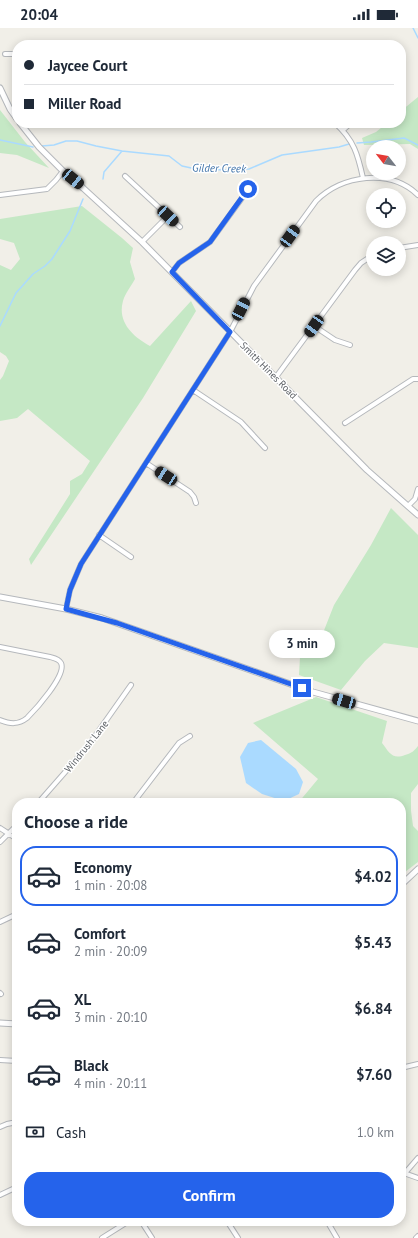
<!DOCTYPE html>
<meta charset="utf-8">
<style>
:root{--surface:#fff;--page:#f6f6f7;--text:#1f2937;--muted:#747a83;--line:#e0e1e3;--accent:#2563eb}
body{margin:0;font-family:"PT Sans",sans-serif;background:var(--page);color:var(--text);height:100vh;display:flex;flex-direction:column;font-size:15px;white-space:nowrap}
*{box-sizing:border-box;margin:0}
p{font-size:13px;color:var(--muted)}
.icon{flex:none;width:22px;height:22px;fill:none;stroke:currentColor;stroke-width:2;stroke-linecap:round;stroke-linejoin:round}
.map{position:relative;flex:1;overflow:hidden}
.details{position:absolute;left:12px;top:770px;width:394px;height:428px;display:flex;flex-direction:column;background:var(--surface);border-radius:16px;box-shadow:0 2px 10px #0003}
.details>*{flex:none}
.banner{position:absolute;left:12px;top:12px;width:394px;height:88px;border-radius:16px;box-shadow:0 2px 10px #0003;display:grid;align-content:center;height:88px;padding:0 12px;background:var(--surface)}
.needle{width:26px;rotate:301deg}
.tools{position:absolute;left:366px;top:112px;display:grid;gap:8px}
.tools a{display:grid;place-items:center;width:40px;height:40px;border-radius:50%;background:var(--surface);box-shadow:0 2px 10px #0003;font-size:20px}
.end{position:absolute;width:18px;height:18px;margin:-9px;border:5px solid #2563eb;background:#fff;box-shadow:0 0 0 2px #fff}
.from{border-radius:50%}
.bubble{position:absolute;height:28px;border-radius:14px;background:var(--surface);box-shadow:0 2px 10px #0003;font-size:13px;font-weight:800;line-height:28px;text-align:center}
.car{position:absolute;width:12px;height:24px;margin:-12px -6px;border-radius:5px;box-shadow:0 0 3px 1px #0007;background:linear-gradient(#222 24%,#8ab4d8 0 40%,#222 0 76%,#8ab4d8 0 86%,#222 0)}
.banner b{display:flex;align-items:center;gap:14px;height:38px;font-size:15px}
.banner b+b{border-top:1px solid var(--line)}
.banner i{width:10px;height:10px;background:var(--text)}
ul{padding:0;list-style:none}
li{display:flex;align-items:center;gap:12px;height:60px;margin:0 8px 6px;padding:0 4px;border:2px solid transparent;border-radius:16px}
li div{flex:1}
li b{display:block;font-size:15px}
li em{font-style:normal;font-weight:800}
li.current{border-color:var(--accent)}
li>.icon{width:36px;height:36px;stroke-width:1.5}
h2{padding:0 12px;font-size:18px;line-height:48px}
.pay{display:flex;align-items:center;gap:10px;height:44px;padding:0 12px;font-size:15px}
.pay p{margin-inline-start:auto}
.cta{display:flex;gap:8px;margin-top:auto;padding:8px 12px}
.cta a{flex:1;height:46px;border-radius:16px;background:var(--accent);color:#fff;font-size:16px;font-weight:800;line-height:46px;text-align:center}
.status{display:flex;justify-content:space-between;align-items:center;height:28px;padding:0 20px;background:var(--surface);direction:ltr}
.status svg{height:11px;fill:currentColor}
.map>svg:first-child{display:block}
</style>
<div class="status"><b>20:04</b><svg viewBox="0 0 49 12"><path d="M0 12V9h3v3zM5 12V6h3v6zM10 12V3h3v9zM15 12V0h3v12zM26 1h20v11H26zM47 4h2v5h-2z"/></svg></div>
<div class="map">
<svg width="418" height="1210" viewBox="0 0 418 1210">
<rect width="100%" height="100%" fill="#f1efe8"/>
<path fill="#c5e8c5" d="M418,69V121L410,116L364,117L362,110L376,104L387,95H401V83Z
M0,82L25,114L49,140L17,127L0,125Z
M82,178L122,210L133,220L130,234L135,251C131,258 125,266 123,273C117,294 133,309 150,318L191,273L196,283L143,370L31,537L29,531L70,466V453L82,446L90,433L28,381L17,390L0,393V352L3,348L9,333L6,328L0,324V237L11,242L20,231L14,215L0,211V191Z
M391,480L418,507V620L384,615L365,633L341,662L299,647L301,611L321,610L334,577L371,517Z
M316,669L387,693L382,715C389,724 392,732 405,727C412,725 414,723 418,718V756L411,765V783L413,798L418,803V834L401,847V775H298L318,751L253,695Z"/>
<path fill="#aadaff" d="M261,712L296,741L303,754L299,766L284,773L262,766L246,755L240,729L248,715Z"/>
<g fill="none" stroke-linecap="round" stroke-linejoin="round">
<path stroke="#aadaff" stroke-width="1.5" d="M413,0L418,10
M0,112L33,119
M357,115L371,114L404,110L418,117
M42,118L54,117L66,113H77L96,118L122,123L169,128L182,138L196,141L227,142L249,141L282,127L339,119L349,116
M103,151L104,144L122,123
M0,298L16,265L33,246L45,238L52,231L70,203L83,171"/>
<g stroke="#b5b8bc" stroke-width="6">
<path id="minor" d="M5,26H17
M335,95C354,112 358,127 363,150
M343,102L351,95
M125,148L180,199
M0,167L47,161L56,152L63,143
M142,214L168,188
M399,220L418,217
M172,244L179,235L210,214L253,155
M314,298L335,312L350,317
M276,349L355,242L361,235L373,227
M193,362L241,394L265,420
M345,395L413,351H418
M146,435L190,464L194,469L196,475
M408,478L415,471L418,461
M99,507L131,529
M66,581L70,562L81,536L230,304L254,258L316,173C342,147 390,140 418,167
M0,619L50,629C54,630 59,631 61,635C67,647 35,682 27,690C18,697 10,696 0,692
M38,775L88,718L131,657
M133,775L179,715L190,708
M0,800L17,811
M0,814L17,797
M0,894L17,886
M0,965L1,966
M0,1032L17,1033
M401,1040L418,1036
M0,1099L7,1096L17,1094
M401,1144L418,1150
M405,1145L418,1130
M0,1167L17,1159
M141,1193L152,1210
M227,1193L238,1210
M327,1193L337,1210
M102,1210L129,1193
M416,1210L418,1208"/>
</g>
<g stroke="#b5b8bc" stroke-width="7">
<path id="tertiary" d="M0,60L10,81L17,91
M20,95L39,119L63,143L83,160L142,214L367,442L418,487
M0,569L66,581L102,590L313,664L418,693
M401,857L418,841
M0,995L17,996"/>
</g>
<use href="#minor" stroke="#fff" stroke-width="4"/>
<use href="#tertiary" stroke="#fff" stroke-width="5"/>
</g>
<g fill="none" stroke-linecap="round" stroke-linejoin="round">
<path stroke="#2563eb" stroke-width="5" d="M248,161L210,214L179,235L172,244L230,304L81,536L70,562L66,581L117,595L302,660"/>
</g>
<g text-anchor="middle" stroke-width="3" stroke-linejoin="round" paint-order="stroke">
<g font-size="10" fill="#5f6368" stroke="#fff">
<text transform="translate(269 342) rotate(45)" y="4">Smith Hines Road</text>
<text transform="translate(86 718) rotate(-51)" y="4">Windrush Lane</text>
</g>
<g font-size="11" font-style="italic" fill="#4174aa" stroke="#fff">
<text transform="translate(219 140) rotate(1)" y="4">Gilder Creek</text>
</g>
</g>
</svg>
<div class="tools">
<a><svg class="needle" viewBox="-14 -14 28 28"><path d="M0-13l5 13h-10z" fill="#e53935"/><path d="M0 13l5-13h-10z" fill="#747a83"/></svg></a>
<a><svg class="icon" aria-label="locate" viewBox="0 0 24 24"><circle cx="12" cy="12" r="6"/><path d="M12 2v4M12 18v4M2 12h4M18 12h4"/></svg></a>
<a><svg class="icon" aria-label="layers" viewBox="0 0 24 24"><path d="M12 4l9 5-9 5-9-5zM3 14l9 5 9-5"/></svg></a>
</div>
<i class="end from" style="left:248px;top:161px"></i>
<i class="end" style="left:302px;top:660px"></i>
<div class="bubble" style="left:269px;top:602px;width:66px">3 min</div>
<i class="car" style="left:73px;top:151px;rotate:129deg"></i>
<i class="car" style="left:168px;top:188px;rotate:133deg"></i>
<i class="car" style="left:290px;top:208px;rotate:36deg"></i>
<i class="car" style="left:241px;top:281px;rotate:27deg"></i>
<i class="car" style="left:314px;top:298px;rotate:215deg"></i>
<i class="car" style="left:166px;top:448px;rotate:303deg"></i>
<i class="car" style="left:344px;top:673px;rotate:286deg"></i>
<div class="banner">
<b><i class="from"></i>Jaycee Court</b>
<b><i></i>Miller Road</b>
</div>
<section class="details">
<h2>Choose a ride</h2>
<ul>
<li class="current"><svg class="icon" aria-label="car" viewBox="0 0 24 24"><path d="M5 17H2v-5l4-1 3-4h7l3 4 3 1v5h-3M9 17h6M6 11h13"/><circle cx="7" cy="17" r="2"/><circle cx="17" cy="17" r="2"/></svg><div><b>Economy</b><p>1 min · 20:08</p></div><em>$4.02</em></li>
<li><svg class="icon" aria-label="car" viewBox="0 0 24 24"><path d="M5 17H2v-5l4-1 3-4h7l3 4 3 1v5h-3M9 17h6M6 11h13"/><circle cx="7" cy="17" r="2"/><circle cx="17" cy="17" r="2"/></svg><div><b>Comfort</b><p>2 min · 20:09</p></div><em>$5.43</em></li>
<li><svg class="icon" aria-label="car" viewBox="0 0 24 24"><path d="M5 17H2v-5l4-1 3-4h7l3 4 3 1v5h-3M9 17h6M6 11h13"/><circle cx="7" cy="17" r="2"/><circle cx="17" cy="17" r="2"/></svg><div><b>XL</b><p>3 min · 20:10</p></div><em>$6.84</em></li>
<li><svg class="icon" aria-label="car" viewBox="0 0 24 24"><path d="M5 17H2v-5l4-1 3-4h7l3 4 3 1v5h-3M9 17h6M6 11h13"/><circle cx="7" cy="17" r="2"/><circle cx="17" cy="17" r="2"/></svg><div><b>Black</b><p>4 min · 20:11</p></div><em>$7.60</em></li>
</ul>
<div class="pay"><svg class="icon" aria-label="cash" viewBox="0 0 24 24"><path d="M3 7h18v10H3z"/><circle cx="12" cy="12" r="2"/></svg>Cash<p>1.0 km</p></div>
<div class="cta"><a>Confirm</a></div>
</section>
</div>
